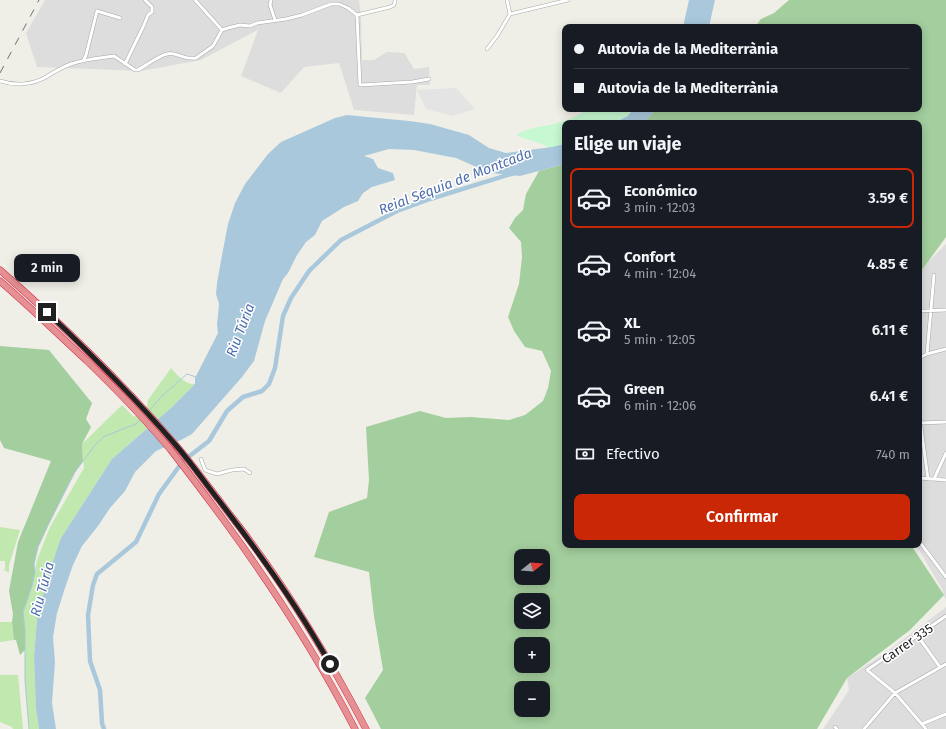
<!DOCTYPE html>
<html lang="es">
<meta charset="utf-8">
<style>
:root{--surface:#171b24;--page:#20242c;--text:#f1f3f6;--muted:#9ea1a6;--line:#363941;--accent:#c92706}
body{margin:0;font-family:"Fira Sans",sans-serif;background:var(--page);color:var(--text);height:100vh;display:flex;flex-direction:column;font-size:15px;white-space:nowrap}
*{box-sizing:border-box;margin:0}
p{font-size:13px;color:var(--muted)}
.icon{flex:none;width:22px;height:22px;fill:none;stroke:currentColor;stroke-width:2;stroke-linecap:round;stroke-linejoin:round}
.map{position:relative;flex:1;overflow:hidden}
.side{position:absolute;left:562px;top:120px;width:360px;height:428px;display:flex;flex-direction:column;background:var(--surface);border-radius:8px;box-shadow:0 2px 10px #0003}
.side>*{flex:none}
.top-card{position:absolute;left:562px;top:24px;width:360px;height:88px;border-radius:8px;box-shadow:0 2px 10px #0003;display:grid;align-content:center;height:88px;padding:0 12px;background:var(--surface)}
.needle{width:26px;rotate:73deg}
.controls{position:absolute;left:514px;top:549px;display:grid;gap:8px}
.controls a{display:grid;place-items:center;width:36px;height:36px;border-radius:8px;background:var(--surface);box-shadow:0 2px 10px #0003;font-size:20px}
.end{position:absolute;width:18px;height:18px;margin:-9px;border:5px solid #202020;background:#fff;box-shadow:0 0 0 2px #fff}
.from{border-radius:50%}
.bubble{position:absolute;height:28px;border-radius:8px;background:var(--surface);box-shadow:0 2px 10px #0003;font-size:13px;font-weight:600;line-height:28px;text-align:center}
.top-card b{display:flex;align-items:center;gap:14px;height:38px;font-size:15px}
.top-card b+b{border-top:1px solid var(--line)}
.top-card i{width:10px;height:10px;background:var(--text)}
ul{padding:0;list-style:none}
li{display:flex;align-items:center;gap:12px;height:60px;margin:0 8px 6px;padding:0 4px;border:2px solid transparent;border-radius:8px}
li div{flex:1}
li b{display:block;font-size:15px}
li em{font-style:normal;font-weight:600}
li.selected{border-color:var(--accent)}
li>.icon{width:36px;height:36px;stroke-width:1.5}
h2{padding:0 12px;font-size:18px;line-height:48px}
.pay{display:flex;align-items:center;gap:10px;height:44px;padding:0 12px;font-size:15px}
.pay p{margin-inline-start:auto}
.action{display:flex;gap:8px;margin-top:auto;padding:8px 12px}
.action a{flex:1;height:46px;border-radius:8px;background:var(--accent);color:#fff;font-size:16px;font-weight:600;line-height:46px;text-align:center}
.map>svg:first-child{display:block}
</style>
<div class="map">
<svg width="946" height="729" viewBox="0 0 946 729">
<rect width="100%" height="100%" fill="#f0efe7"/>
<path fill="#dedddd" d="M45,0H359L361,17L362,60H374L387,52L405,53L409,61L414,69L429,67L430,85H417L414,115L354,110L339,63L304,67L281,93L241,76L258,30L201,60L142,71L37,67L26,33Z
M946,244V601L942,589L916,545H919V271Z
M946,607V729H823L849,690L847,678L888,651Z"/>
<path fill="#c1e8af" d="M171,368C177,375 185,385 195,384L171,408L112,459L61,538L37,619L34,657L36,709L39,729H29L25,680V630L23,612L32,586L37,560L50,527L84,468L82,444L122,405L134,417L147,408L148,400Z
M0,527L20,530L9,565V573L3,569H5V561H0Z
M0,622H12L14,640L0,642Z
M0,675H18L23,729H13L12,727L0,722Z"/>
<path fill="#a3ce9d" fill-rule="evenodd" d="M789,0H946V237L919,274V123H643L656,109H919V27H755L761,19L774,13Z
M565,164V545H911L944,595L910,630L847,678L817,729H381L365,698L383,670L374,616L369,572L314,557L329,512L367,498L369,480L366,427L420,411L446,418L470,417L509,420L525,415L543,401L548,388L551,371L542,351L525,347L514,331L508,317L519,284L522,257L521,242L509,228L515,218L523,210L526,194L539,171ZM521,556H543V578H521ZM521,600H543V622H521ZM521,644H543V666H521ZM521,688H543V710H521Z
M0,346L49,350L92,403L86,419L91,427L82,444L83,461L75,472L63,495L38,547L34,564L35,572L32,586L23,612L25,630V650L20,655L16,640H14L12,622L13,614L9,591L18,542L51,461L4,448L0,440Z"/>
<path fill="#c6f8d2" d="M588,109H631L627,120L621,123H565V148L552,150C542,141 527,141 516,135C526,128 538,127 550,125C563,122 577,117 588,109Z"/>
<path fill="#e4e4e4" d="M456,88L475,109L452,116L426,109L417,90Z"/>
<path fill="#a9c8dc" d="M689,0H715L709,27H683Z
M633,109H656L643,123H614L628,116Z
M347,115L409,121L430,124L469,135L489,148L506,153L552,147L565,144V164L520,176L490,173L456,158L414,150L389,149L364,156L373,159L378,168L393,173L395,180L372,187L363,193L358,201L344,207L322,221L315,235L306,242L297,255L288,273L283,279L265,321L254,361L242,377L192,434L181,440L156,451L135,472L125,491L110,508L98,526L82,546L73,565L65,588L57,613L53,637L55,662L52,703L56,729H39L36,709L34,657L37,619L49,573L61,538L112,459L171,408L195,384V378L218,333L217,325L219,304L216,294L217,283L222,255L228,224L235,203L245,184L268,154L281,142L335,118Z"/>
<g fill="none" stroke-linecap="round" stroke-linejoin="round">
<path stroke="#a9c8dc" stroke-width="1" d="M149,411L162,396L187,374L196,377
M29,729L25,680V630L23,612L32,586L35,572L34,564L38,547L47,527L75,472L95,445L105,436L136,424L141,419"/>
<path stroke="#a9c8dc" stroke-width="4.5" d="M104,729L102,723L100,690L90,661L88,615L93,585L97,574L136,542L159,494L183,461L209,441L227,411L243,397L262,391L269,384L275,368L283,316L291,298L309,271L341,240L397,211L430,199L514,173"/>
<g stroke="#a7a7a7" stroke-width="4">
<path id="street" d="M195,0L222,30
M271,0L270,5L275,20
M510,14L568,0
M357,15L360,85L412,82L429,79
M487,49L497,36L510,14L507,0
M83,61L86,55L97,11L120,18
M125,64L144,25L148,15L152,12V7L145,0
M0,81C15,86 32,85 46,77C54,72 62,67 71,64C85,59 100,58 114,56L135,70H138C147,65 164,51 174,54C181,55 187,60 196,58L213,46L222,30L228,28L240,25L250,26L257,23L286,19L302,15L331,4H339L348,8L357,15L390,7L394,5L395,1
M919,311L946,310
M927,354L934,275
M919,358L927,354L946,349
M919,412L928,479
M919,423L946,422
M201,459L205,470L217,474L232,470L244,469L250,473
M919,478L946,480
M934,479L946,453
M919,541L946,577
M917,635L940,667
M922,724L946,714
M835,727L837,729
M864,729L895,693L946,664
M926,729L895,693L867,670L946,616"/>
</g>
<g stroke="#d62c4a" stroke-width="7">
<path id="highway" d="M0,270C62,324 120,381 174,443C190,461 204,481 219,500C229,514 240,527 250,541C294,600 332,664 366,729
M0,281C30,307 58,334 87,361C116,389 144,418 170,449C188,472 206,496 223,519C272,586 317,655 355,729"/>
</g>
<use href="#street" stroke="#fff" stroke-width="3"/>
<use href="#highway" stroke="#e59193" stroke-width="6"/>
<path stroke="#6e6e6e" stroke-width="1" stroke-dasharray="8 8" stroke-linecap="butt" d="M0,73L39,0"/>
</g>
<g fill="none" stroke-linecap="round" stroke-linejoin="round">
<path stroke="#202020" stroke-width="5" d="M47,312C91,354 134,397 174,443C189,460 203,480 217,498C258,551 297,605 330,664"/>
</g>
<g text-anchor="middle" stroke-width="3" stroke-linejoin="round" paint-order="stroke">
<g font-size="13" fill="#202020" stroke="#fff">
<text transform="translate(907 643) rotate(-35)" y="5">Carrer 335</text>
</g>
<g font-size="14" font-style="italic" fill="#4e6ead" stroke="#fff">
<text transform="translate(455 181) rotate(-21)" y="5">Reial Séquia de Montcada</text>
<text transform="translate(240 330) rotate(-69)" y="5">Riu Túria</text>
<text transform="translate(42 589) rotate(-75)" y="5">Riu Túria</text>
</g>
</g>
</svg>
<div class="controls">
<a><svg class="needle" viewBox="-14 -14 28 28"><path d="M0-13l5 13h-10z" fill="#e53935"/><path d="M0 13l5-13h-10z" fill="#9ea1a6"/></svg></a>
<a><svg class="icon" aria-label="layers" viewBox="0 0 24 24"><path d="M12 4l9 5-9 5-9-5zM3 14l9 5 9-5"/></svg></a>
<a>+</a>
<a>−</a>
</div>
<i class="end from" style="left:330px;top:664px"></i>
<i class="end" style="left:47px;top:312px"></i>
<div class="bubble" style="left:14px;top:254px;width:66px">2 min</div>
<div class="top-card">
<b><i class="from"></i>Autovia de la Mediterrània</b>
<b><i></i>Autovia de la Mediterrània</b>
</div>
<section class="side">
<h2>Elige un viaje</h2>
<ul>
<li class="selected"><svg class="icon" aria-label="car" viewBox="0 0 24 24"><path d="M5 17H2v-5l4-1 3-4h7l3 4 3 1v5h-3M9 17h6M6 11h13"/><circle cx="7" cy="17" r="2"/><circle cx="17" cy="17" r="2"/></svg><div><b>Económico</b><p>3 min · 12:03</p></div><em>3.59 €</em></li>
<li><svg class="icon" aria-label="car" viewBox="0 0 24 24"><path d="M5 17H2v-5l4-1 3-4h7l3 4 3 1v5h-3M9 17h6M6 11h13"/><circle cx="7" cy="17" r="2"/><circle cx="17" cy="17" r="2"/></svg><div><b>Confort</b><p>4 min · 12:04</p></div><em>4.85 €</em></li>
<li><svg class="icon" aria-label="car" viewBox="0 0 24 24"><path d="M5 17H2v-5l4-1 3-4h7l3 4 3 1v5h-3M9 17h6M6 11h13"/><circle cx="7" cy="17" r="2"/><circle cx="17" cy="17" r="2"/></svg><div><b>XL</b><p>5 min · 12:05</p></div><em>6.11 €</em></li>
<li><svg class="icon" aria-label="car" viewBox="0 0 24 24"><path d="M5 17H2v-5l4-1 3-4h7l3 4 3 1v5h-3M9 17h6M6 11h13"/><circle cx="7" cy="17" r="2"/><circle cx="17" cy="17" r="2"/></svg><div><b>Green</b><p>6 min · 12:06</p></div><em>6.41 €</em></li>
</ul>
<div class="pay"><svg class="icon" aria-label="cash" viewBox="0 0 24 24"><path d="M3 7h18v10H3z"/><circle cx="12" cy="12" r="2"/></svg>Efectivo<p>740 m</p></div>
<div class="action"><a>Confirmar</a></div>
</section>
</div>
